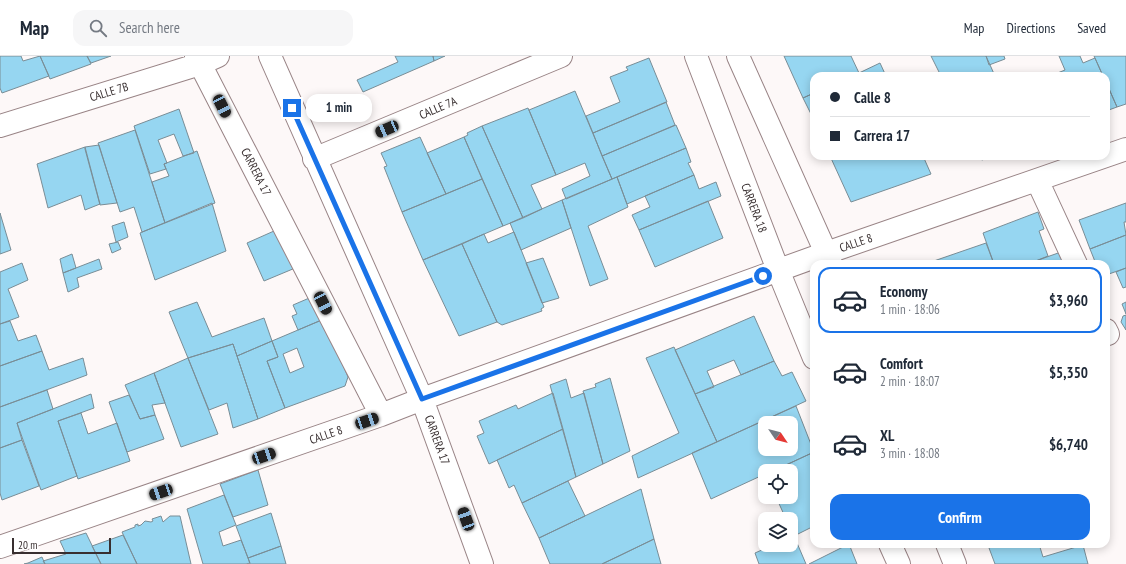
<!DOCTYPE html>
<meta charset="utf-8">
<style>
:root{--surface:#fff;--page:#f6f6f7;--text:#1f2937;--muted:#747a83;--line:#e0e1e3;--accent:#1a73e8}
body{margin:0;font-family:"PT Sans Narrow",sans-serif;background:var(--page);color:var(--text);height:100vh;display:flex;flex-direction:column;font-size:15px;white-space:nowrap}
*{box-sizing:border-box;margin:0}
p{font-size:13px;color:var(--muted)}
.icon{flex:none;width:22px;height:22px;fill:none;stroke:currentColor;stroke-width:2;stroke-linecap:round;stroke-linejoin:round}
.map{position:relative;flex:1;overflow:hidden}
.sheet{position:absolute;left:810px;top:204px;width:300px;height:288px;display:flex;flex-direction:column;background:var(--surface);border-radius:12px;box-shadow:0 2px 10px #0003}
.sheet>*{flex:none}
.banner{position:absolute;left:810px;top:16px;width:300px;height:88px;border-radius:12px;box-shadow:0 2px 10px #0003;display:grid;align-content:center;height:88px;padding:0 20px;background:var(--surface)}
.needle{width:26px;rotate:125deg}
.fabs{position:absolute;left:758px;top:360px;display:grid;gap:8px}
.fabs a{display:grid;place-items:center;width:40px;height:40px;border-radius:8px;background:var(--surface);box-shadow:0 2px 10px #0003;font-size:20px}
.scale{position:absolute;left:12px;bottom:10px;width:99px;box-sizing:border-box;padding-left:4px;border:2px solid #382f30;border-top:0;font-size:11px;line-height:14px;white-space:nowrap;color:#382f30;-webkit-text-stroke:3px #fff;paint-order:stroke}
.end{position:absolute;width:18px;height:18px;margin:-9px;border:5px solid #1a73e8;background:#fff;box-shadow:0 0 0 2px #fff}
.from{border-radius:50%}
.bubble{position:absolute;height:28px;border-radius:12px;background:var(--surface);box-shadow:0 2px 10px #0003;font-size:13px;font-weight:700;line-height:28px;text-align:center}
.car{position:absolute;width:12px;height:24px;margin:-12px -6px;border-radius:5px;box-shadow:0 0 3px 1px #0007;background:linear-gradient(#222 24%,#8ab4d8 0 40%,#222 0 76%,#8ab4d8 0 86%,#222 0)}
.banner b{display:flex;align-items:center;gap:14px;height:38px;font-size:15px}
.banner b+b{border-top:1px solid var(--line)}
.banner i{width:10px;height:10px;background:var(--text)}
ul{padding:7px 0 0;list-style:none}
li{display:flex;align-items:center;gap:12px;height:66px;margin:0 8px 6px;padding:0 12px;border:2px solid transparent;border-radius:12px}
li div{flex:1}
li b{display:block;font-size:15px}
li em{font-style:normal;font-weight:700}
li.active{border-color:var(--accent)}
li>.icon{width:36px;height:36px;stroke-width:1.5}
.cta{display:flex;gap:8px;margin-top:auto;padding:8px 20px}
.cta a{flex:1;height:46px;border-radius:12px;background:var(--accent);color:#fff;font-size:16px;font-weight:700;line-height:46px;text-align:center}
header{display:flex;align-items:center;gap:24px;box-sizing:border-box;height:56px;padding:0 20px;background:var(--surface);border-bottom:1px solid var(--line)}
header strong{font-size:19px}
nav{display:flex;gap:22px;margin-inline-start:auto;font-size:14px}
.search{width:280px;height:36px;background:var(--page);display:flex;align-items:center;gap:10px;box-sizing:border-box;padding:0 14px;border-radius:12px;color:var(--muted);font-size:15px}
.map>svg:first-child{display:block}
</style>
<header>
<strong>Map</strong>
<div class="search"><svg class="icon" aria-label="search" viewBox="0 0 24 24"><circle cx="10" cy="10" r="6"/><path d="M15 15l6 6"/></svg>Search here</div>
<nav><a>Map</a><a>Directions</a><a>Saved</a></nav>
</header>
<div class="map">
<svg width="1126" height="508" viewBox="0 0 1126 508">
<rect width="100%" height="100%" fill="#fdf8f8"/>
<path fill="#96d6f1" stroke="#798d96" fill-rule="evenodd" d="M0,0H21L23,5L40,0L49,20L2,37L0,32Z
M40,0H87L91,8L50,23Z
M87,0H111L91,7Z
M395,0H433L434,5L363,36L357,24L398,6Z
M433,0H445L434,5Z
M784,0H851L859,17L851,20H814V37L803,42Z
M931,0H986L995,20H941Z
M986,0H1004L1005,3L989,9Z
M1059,0H1080L1083,7L1095,2L1103,20H1050L1065,14Z
M1094,0H1126V48L1117,51L1106,26V20H1103Z
M649,2L667,46L593,77L586,60L620,46L610,21L628,14L626,11Z
M880,7L886,20H851L859,17Z
M1106,26L1117,51L1106,55Z
M575,35L612,123L566,143L562,133L590,120L585,107L556,119L529,54Z
M814,37V59L812,60L803,42Z
M666,46L675,69L602,100L593,77Z
M528,52L556,119L531,129L542,153L523,162L482,70Z
M179,53L194,97L183,100L174,78L158,84L167,107L164,108L166,113L150,118L134,70Z
M676,69L686,92L612,123L602,100Z
M482,70L523,162L503,170L464,81L468,79L467,77Z
M135,74L165,167L142,176L134,151L120,156L98,87Z
M420,81L446,138L402,156L384,111L387,110L381,97Z
M464,81L482,123L446,138L427,97Z
M99,89L117,147L100,149L85,93V91Z
M85,91L100,148L85,154L81,139L48,152L37,108Z
M686,92L691,106L688,107L694,119L627,148L617,121Z
M197,95L215,147L165,167L152,126L169,120L164,108Z
M830,100H923L931,118L851,146Z
M977,100H992L982,104Z
M694,119L699,133L716,126L721,140L639,174L632,159L650,151L645,140Z
M617,121L628,151L588,170L608,223L590,230L562,144Z
M482,123L503,170L423,204L402,156Z
M562,144L571,172L521,194L510,167Z
M708,145L723,182L655,211L639,174Z
M212,147L226,195L155,224L140,177Z
M1126,147V166H1124L1126,179L1090,193L1079,164Z
M1038,156L1044,173L1039,175L1048,200L1028,208H994L983,177Z
M0,157L11,194L0,198Z
M124,166L128,181L116,186L112,170Z
M283,171L300,210L264,225L247,187Z
M514,176L544,251L541,253L542,255L502,269L497,266L462,188L484,178L488,187Z
M1126,179V212L1106,219V208H1096L1090,193Z
M118,186L121,193L112,197L109,188Z
M986,187L994,208H928V207Z
M462,188L497,266L459,280L423,204Z
M1061,196L1065,208H1028L1044,202Z
M72,198L76,212L63,217L60,203Z
M543,202L559,242L542,247L526,207Z
M99,203L102,213L77,222L79,231L68,236L63,217Z
M22,207L28,224L8,233L19,261L0,268V216Z
M1126,212V231L1123,232L1116,216Z
M314,240L324,263L298,274L292,260L297,258L293,249Z
M197,246L212,281L264,262L272,285L237,300L233,288L188,302L169,256Z
M1126,246V258L1122,248Z
M1126,259V274L1121,266L1123,260Z
M754,260L774,305L741,319L734,304L707,315L714,331L695,338L675,294Z
M324,263L348,321L345,330L285,352L267,305L278,301L272,285ZM297,292L304,311L290,317L283,298Z
M10,265L18,285L36,279L42,295L0,310V268Z
M272,285L278,301L267,305L285,352L258,363L237,300Z
M233,288L258,363L233,372L227,347L209,354L188,302Z
M674,291L717,386L638,422L632,400L679,377L646,302Z
M42,295L49,314L83,302L87,319L0,351V310Z
M188,302L218,378L181,391L154,317Z
M774,305L782,320L792,316L806,345L717,386L695,338Z
M154,317L165,347L152,349L155,359L140,363L125,329Z
M610,322L630,395L603,408L583,335L596,331L595,328Z
M566,323L571,342L584,337L603,408L576,421L550,329Z
M47,334L53,353L17,367L22,384L0,392V351Z
M553,337L563,373L489,408L477,380L484,377L479,365L516,349L518,353Z
M91,338L94,352L58,365L77,420L41,434L17,367Z
M129,339L140,363L155,359L164,383L127,396L109,346Z
M796,350L814,396L773,415H765V418L711,443L692,397ZM765,367H791V393H765Z
M81,357L88,378L117,367L130,405L78,423L58,365Z
M563,373L576,421L522,447L514,429L509,432L497,404Z
M22,384L39,430L2,444L0,437V392Z
M814,396V470L794,480L791,474V463H786L776,441H791V415H773Z
M258,414L268,449L233,461L220,428Z
M568,425L585,460L539,482L522,447Z
M641,433L654,483L602,508H550L539,482Z
M224,439L236,469L219,476L223,490L241,484L250,507L246,508H203L187,453Z
M271,457L281,490L248,502L236,470Z
M161,460L163,466L170,460H180L191,508H137L122,476L135,471V469L138,468V470L141,469L145,465L151,466L153,465L152,463Z
M86,477L101,508H45L43,505L66,498L60,485Z
M123,479L137,508H101L92,490Z
M794,480L806,508H759L755,497L773,489H791V481Z
M654,483L661,508H602L617,501Z
M849,488L857,508H809Z
M1002,488H1039L1043,501L1083,489L1088,508H995L989,492Z
M281,490L286,508H250L248,502Z
M42,501L45,508H24L28,507Z"/>
<g fill="none" stroke-linecap="round" stroke-linejoin="round">
<g stroke="#998486" stroke-width="24">
<path id="street" d="M196,0L381,359
M270,0L422,343L482,508
M696,0L778,214L814,302
M738,0L831,208
M0,70L200,8L218,0
M314,103L561,0
M1037,124L1076,208
M1106,274L1108,278
M890,488L899,508
M947,488L955,508
M0,491L381,359L422,343L826,197L1126,93"/>
</g>
<use href="#street" stroke="#fff" stroke-width="22"/>
</g>
<g fill="none" stroke-linecap="round" stroke-linejoin="round">
<path stroke="#1a73e8" stroke-width="5" d="M292,52L422,343L763,220"/>
</g>
<g text-anchor="middle" stroke-width="3" stroke-linejoin="round" paint-order="stroke">
<g font-size="12" fill="#382f30" stroke="#fff">
<text transform="translate(109 36) rotate(-17)" y="4">CALLE 7B</text>
<text transform="translate(438 52) rotate(-23)" y="4">CALLE 7A</text>
<text transform="translate(256 116) rotate(63)" y="4">CARRERA 17</text>
<text transform="translate(754 152) rotate(69)" y="4">CARRERA 18</text>
<text transform="translate(856 187) rotate(-19)" y="4">CALLE 8</text>
<text transform="translate(326 379) rotate(-19)" y="4">CALLE 8</text>
<text transform="translate(437 384) rotate(70)" y="4">CARRERA 17</text>
</g>
</g>
</svg>
<div class="fabs">
<a><svg class="needle" viewBox="-14 -14 28 28"><path d="M0-13l5 13h-10z" fill="#e53935"/><path d="M0 13l5-13h-10z" fill="#747a83"/></svg></a>
<a><svg class="icon" aria-label="locate" viewBox="0 0 24 24"><circle cx="12" cy="12" r="6"/><path d="M12 2v4M12 18v4M2 12h4M18 12h4"/></svg></a>
<a><svg class="icon" aria-label="layers" viewBox="0 0 24 24"><path d="M12 4l9 5-9 5-9-5zM3 14l9 5 9-5"/></svg></a>
</div>
<div class="scale">20 m</div>
<i class="end from" style="left:763px;top:220px"></i>
<i class="end" style="left:292px;top:52px"></i>
<div class="bubble" style="left:306px;top:38px;width:66px">1 min</div>
<i class="car" style="left:222px;top:50px;rotate:153deg"></i>
<i class="car" style="left:387px;top:73px;rotate:247deg"></i>
<i class="car" style="left:323px;top:247px;rotate:153deg"></i>
<i class="car" style="left:367px;top:365px;rotate:71deg"></i>
<i class="car" style="left:264px;top:400px;rotate:71deg"></i>
<i class="car" style="left:161px;top:436px;rotate:251deg"></i>
<i class="car" style="left:466px;top:463px;rotate:340deg"></i>
<div class="banner">
<b><i class="from"></i>Calle 8</b>
<b><i></i>Carrera 17</b>
</div>
<section class="sheet">
<ul>
<li class="active"><svg class="icon" aria-label="car" viewBox="0 0 24 24"><path d="M5 17H2v-5l4-1 3-4h7l3 4 3 1v5h-3M9 17h6M6 11h13"/><circle cx="7" cy="17" r="2"/><circle cx="17" cy="17" r="2"/></svg><div><b>Economy</b><p>1 min · 18:06</p></div><em>$3,960</em></li>
<li><svg class="icon" aria-label="car" viewBox="0 0 24 24"><path d="M5 17H2v-5l4-1 3-4h7l3 4 3 1v5h-3M9 17h6M6 11h13"/><circle cx="7" cy="17" r="2"/><circle cx="17" cy="17" r="2"/></svg><div><b>Comfort</b><p>2 min · 18:07</p></div><em>$5,350</em></li>
<li><svg class="icon" aria-label="car" viewBox="0 0 24 24"><path d="M5 17H2v-5l4-1 3-4h7l3 4 3 1v5h-3M9 17h6M6 11h13"/><circle cx="7" cy="17" r="2"/><circle cx="17" cy="17" r="2"/></svg><div><b>XL</b><p>3 min · 18:08</p></div><em>$6,740</em></li>
</ul>
<div class="cta"><a>Confirm</a></div>
</section>
</div>
